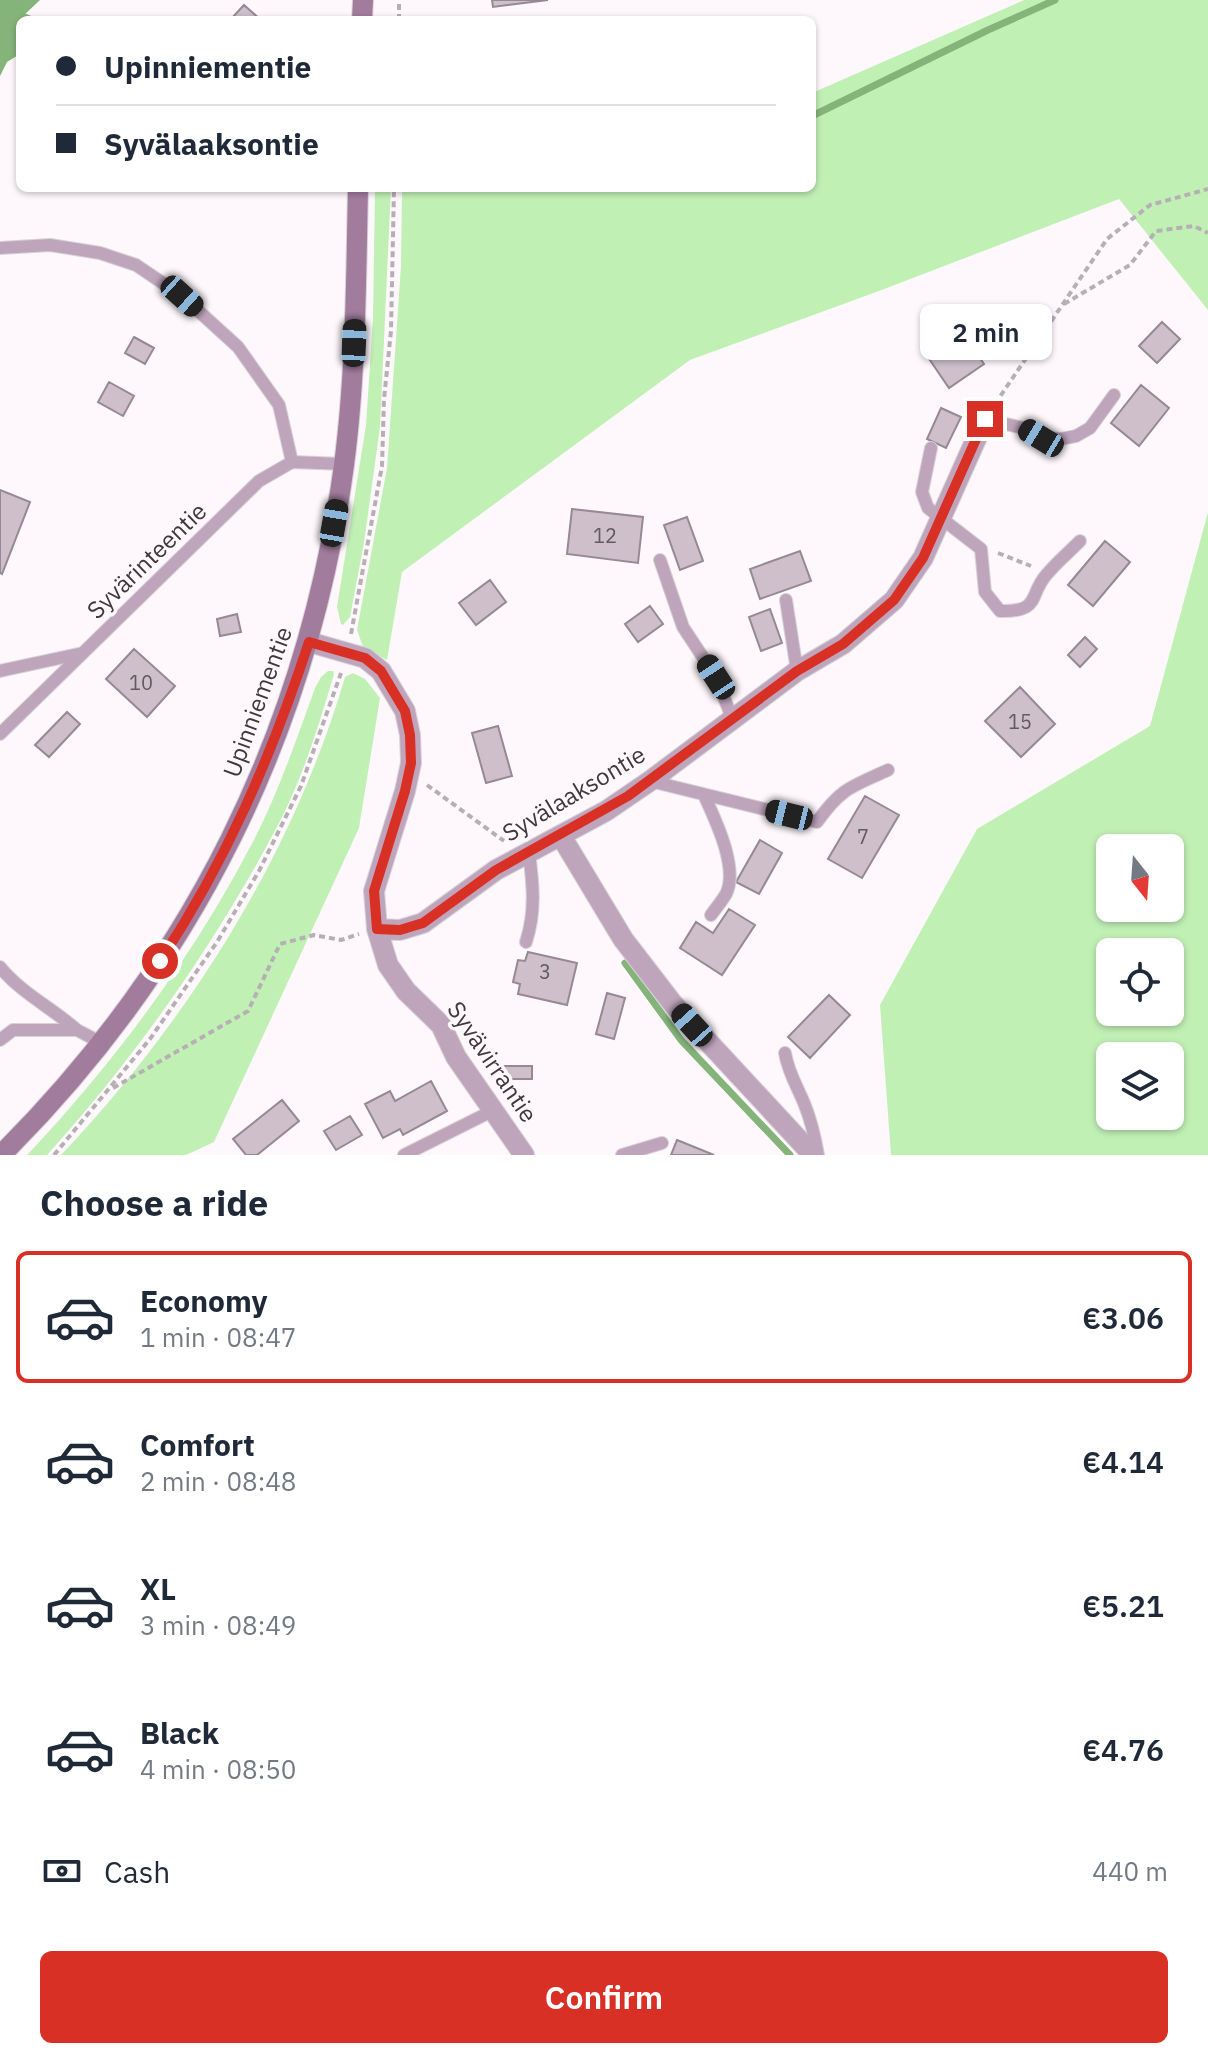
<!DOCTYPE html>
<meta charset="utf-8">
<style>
:root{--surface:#fff;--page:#f2f2f3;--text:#1f2937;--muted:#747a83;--line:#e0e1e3;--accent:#d93025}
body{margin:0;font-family:"IBM Plex Sans",sans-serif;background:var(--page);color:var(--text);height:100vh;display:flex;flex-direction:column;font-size:30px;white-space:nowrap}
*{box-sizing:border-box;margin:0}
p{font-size:26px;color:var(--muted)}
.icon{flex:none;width:44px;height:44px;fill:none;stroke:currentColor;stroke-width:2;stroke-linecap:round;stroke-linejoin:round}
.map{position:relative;height:1155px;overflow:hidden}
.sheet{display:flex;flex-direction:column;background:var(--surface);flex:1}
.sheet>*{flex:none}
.guide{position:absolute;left:16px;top:16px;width:800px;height:176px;border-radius:12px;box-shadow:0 2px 6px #0004;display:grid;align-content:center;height:176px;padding:0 40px;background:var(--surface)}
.needle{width:52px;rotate:163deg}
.controls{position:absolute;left:1096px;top:834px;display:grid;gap:16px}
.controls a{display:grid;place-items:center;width:88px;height:88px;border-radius:12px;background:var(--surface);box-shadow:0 2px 6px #0004;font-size:40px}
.end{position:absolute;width:36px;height:36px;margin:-18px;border:10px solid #d93025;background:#fff;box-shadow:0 0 0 4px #fff}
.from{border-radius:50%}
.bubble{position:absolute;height:56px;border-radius:12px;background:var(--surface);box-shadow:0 2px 6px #0004;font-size:26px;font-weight:600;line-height:56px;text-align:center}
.car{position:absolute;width:24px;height:48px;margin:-24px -12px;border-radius:10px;box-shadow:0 0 6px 2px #0007;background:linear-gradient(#222 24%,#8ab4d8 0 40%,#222 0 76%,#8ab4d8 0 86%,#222 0)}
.guide b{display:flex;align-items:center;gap:28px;height:76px;font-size:30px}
.guide b+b{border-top:2px solid var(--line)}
.guide i{width:20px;height:20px;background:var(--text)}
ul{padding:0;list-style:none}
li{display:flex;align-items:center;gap:24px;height:132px;margin:0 16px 12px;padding:0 24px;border:4px solid transparent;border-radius:12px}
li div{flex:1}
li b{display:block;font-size:30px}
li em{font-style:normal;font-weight:600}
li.current{border-color:var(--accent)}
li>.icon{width:72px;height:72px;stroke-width:1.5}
h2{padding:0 40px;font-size:36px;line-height:96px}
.pay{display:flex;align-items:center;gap:20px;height:88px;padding:0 40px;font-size:30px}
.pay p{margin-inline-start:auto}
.primary-button{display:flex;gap:16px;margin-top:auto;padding:16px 40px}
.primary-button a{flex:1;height:92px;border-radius:12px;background:var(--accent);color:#fff;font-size:32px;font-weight:600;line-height:92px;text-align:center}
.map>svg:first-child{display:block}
</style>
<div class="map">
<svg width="1208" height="1155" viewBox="0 0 1208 1155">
<rect width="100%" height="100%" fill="#fef8fd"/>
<path fill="#c1f0b5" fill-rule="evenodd" d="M1024,0H1208V310L1119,199L879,291L690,360L402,572L387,660L363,647L357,630L387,468L401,266L402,188H812V93Z
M375,188H391L380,427L364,543L350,617L343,625L341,624L337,607L366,425L373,319Z
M1208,512V1155H891L880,1005L977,829L1150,726ZM1110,848H1170V908H1110ZM1110,952H1170V1012H1110ZM1110,1056H1170V1116H1110Z
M328,671H333L334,674C323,711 312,748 297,784C283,819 263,853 244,886C187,983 122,1072 47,1155H27C113,1064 189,962 248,851C276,800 295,743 315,688L321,677Z
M353,673L365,679L380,698L359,828L214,1142L186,1155H61C188,1021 293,855 345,677Z"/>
<path fill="#85b47a" d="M0,0H40L23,16L24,20H20V54L7,62L0,76Z"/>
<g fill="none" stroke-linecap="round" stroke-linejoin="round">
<path stroke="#85b47a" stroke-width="7" d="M22,16L32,20
M812,116L988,30L1055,0
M625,963L681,1040L790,1155"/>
</g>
<path fill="#cebfcb" stroke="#968994" stroke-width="2" d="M492,0H548L493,7Z
M244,5L261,20L232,18Z
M1162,322L1180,339L1157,363L1139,346Z
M955,323L984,364L949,388L921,347Z
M134,337L154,348L145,364L125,353Z
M109,382L134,396L123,416L98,402Z
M1141,385L1169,408L1139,446L1111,423Z
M941,408L961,417L946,448L927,439Z
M0,490L30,502L2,574L0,573Z
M572,509L643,517L638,563L567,554Z
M687,517L703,561L680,570L664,525Z
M1105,541L1130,562L1093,606L1068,585Z
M800,551L811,581L760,599L750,569Z
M490,580L506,602L476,625L459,603Z
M650,606L663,624L638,642L625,624Z
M770,609L782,643L761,651L749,617Z
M237,614L241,632L220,636L217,619Z
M1085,637L1097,649L1080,667L1068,655Z
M134,649L175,686L147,717L106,679Z
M1020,687L1055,724L1021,757L985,721Z
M67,712L80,724L49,757L35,745Z
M498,726L512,776L486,783L472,733Z
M865,796L899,815L862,878L828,859Z
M760,840L782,853L759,894L736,882Z
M729,909L755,925L722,975L680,948L696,922L713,933Z
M528,952L577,963L567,1005L518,994L520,984L513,982L518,960L525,961Z
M607,993L625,998L614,1039L596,1034Z
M829,995L850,1015L810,1058L788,1037Z
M495,1066H532V1079H495Z
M431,1081L447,1111L403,1135L400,1129L383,1138L365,1104L390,1091L395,1101Z
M282,1100L299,1121L257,1155H246L233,1139Z
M350,1116L362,1135L336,1150L324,1131Z
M677,1140L714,1155H671Z"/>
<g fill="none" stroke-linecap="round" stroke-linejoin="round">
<g stroke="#d8d2d7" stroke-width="14">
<path id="service" d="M0,248L50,245L100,253L136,265L182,296L238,347L279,405L292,462
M985,419L1023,428L1041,438L1061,439L1076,436L1090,428L1114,395
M931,448L922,492L928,508L981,549L985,592L1000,611C1042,612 1028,595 1047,574C1057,562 1069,552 1080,541
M660,560L683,627L716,677L732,718
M786,600L797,671
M0,671L83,653
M0,734L259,481L292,462L344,464
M650,781L817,822C841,788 851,787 888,770
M704,795C715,819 739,868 726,894C722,901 716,908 711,915
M526,942C536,911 533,884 529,853
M0,967C21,993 52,1008 77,1030
M0,1040L13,1030H77L100,1042
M785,1053C788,1072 797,1086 804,1103C811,1120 815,1137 818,1155
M404,1155L492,1111
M622,1155L662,1143"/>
</g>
<g stroke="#d8d2d7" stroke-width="22">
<path id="minor" d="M309,642L365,658L381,671L405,711L410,735L411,763L405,791L374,891L377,929L388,965L406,991L441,1025L456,1057L524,1155
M561,836L623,939L673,1004L813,1155
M377,929L400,930L423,923L496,870L606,811L650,781L797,671L843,644L894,600L923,558L985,419"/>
</g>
<g stroke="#d8d2d7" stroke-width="22">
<path id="secondary" d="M362,20L363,0
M1,1155C192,965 308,732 344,465C356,374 356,280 358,188"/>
</g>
<path stroke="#b6b0b5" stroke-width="4" stroke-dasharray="6 4" stroke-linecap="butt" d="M399,20V0
M1064,304L1130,265L1156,231L1194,226L1208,233
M995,404L1107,239L1150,205L1208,189
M998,553L1031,566
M351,634L382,466L384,399L391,331L394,188
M427,785L504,841
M113,1088L248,1011L280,944L314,935L341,940L359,934
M54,1155L150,1039L217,942L259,871L301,786L341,673"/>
<use href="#service" stroke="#bfa5bc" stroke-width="12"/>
<use href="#minor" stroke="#bfa5bc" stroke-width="20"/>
<use href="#secondary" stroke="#a27c9d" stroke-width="20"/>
</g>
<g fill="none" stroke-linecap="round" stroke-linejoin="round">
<path stroke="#d93025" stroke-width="10" d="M160,961C227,860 271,757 309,642L365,658L381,671L405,711L410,735L411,763L405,791L374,891L377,929L400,930L423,923L496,870L628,796L797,671L843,644L894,600L923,558L985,419"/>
</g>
<g text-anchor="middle" stroke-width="7" stroke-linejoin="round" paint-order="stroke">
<g font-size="20" fill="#635a61">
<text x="605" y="543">12</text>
<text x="141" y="690">10</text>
<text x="1020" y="729">15</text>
<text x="863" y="844">7</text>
<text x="545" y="979">3</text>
</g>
<g font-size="24" fill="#3f393e" stroke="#fef8fd">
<text transform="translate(147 561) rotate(-44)" y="8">Syvärinteentie</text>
<text transform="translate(258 702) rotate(-70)" y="8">Upinniementie</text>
<text transform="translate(574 794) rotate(-31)" y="8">Syvälaaksontie</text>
<text transform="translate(492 1062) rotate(56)" y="8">Syvävirrantie</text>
</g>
</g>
</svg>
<div class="controls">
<a><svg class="needle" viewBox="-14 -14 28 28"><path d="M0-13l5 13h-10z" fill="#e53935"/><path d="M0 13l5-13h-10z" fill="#747a83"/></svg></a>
<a><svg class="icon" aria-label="locate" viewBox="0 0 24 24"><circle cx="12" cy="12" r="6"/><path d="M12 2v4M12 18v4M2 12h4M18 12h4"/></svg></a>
<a><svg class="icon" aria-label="layers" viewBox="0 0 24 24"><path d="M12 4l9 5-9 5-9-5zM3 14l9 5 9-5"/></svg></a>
</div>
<i class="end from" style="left:160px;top:961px"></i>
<i class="end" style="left:985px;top:419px"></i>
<div class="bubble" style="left:920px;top:304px;width:132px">2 min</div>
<i class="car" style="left:182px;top:296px;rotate:132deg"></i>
<i class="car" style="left:354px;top:343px;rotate:2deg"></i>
<i class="car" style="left:1041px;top:438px;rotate:301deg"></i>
<i class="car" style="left:334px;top:523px;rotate:10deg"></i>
<i class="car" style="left:716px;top:677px;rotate:327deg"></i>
<i class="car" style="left:789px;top:815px;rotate:284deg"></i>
<i class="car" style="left:692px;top:1025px;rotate:318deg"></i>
<div class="guide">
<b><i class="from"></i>Upinniementie</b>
<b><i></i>Syvälaaksontie</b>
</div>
</div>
<section class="sheet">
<h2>Choose a ride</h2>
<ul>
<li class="current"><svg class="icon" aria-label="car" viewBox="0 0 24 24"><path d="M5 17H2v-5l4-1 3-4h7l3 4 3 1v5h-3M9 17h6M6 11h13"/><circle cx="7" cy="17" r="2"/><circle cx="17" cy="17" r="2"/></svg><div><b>Economy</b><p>1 min · 08:47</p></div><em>€3.06</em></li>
<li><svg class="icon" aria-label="car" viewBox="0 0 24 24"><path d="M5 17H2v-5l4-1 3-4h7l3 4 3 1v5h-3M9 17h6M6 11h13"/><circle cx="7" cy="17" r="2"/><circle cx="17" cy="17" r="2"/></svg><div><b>Comfort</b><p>2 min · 08:48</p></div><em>€4.14</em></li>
<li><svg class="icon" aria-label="car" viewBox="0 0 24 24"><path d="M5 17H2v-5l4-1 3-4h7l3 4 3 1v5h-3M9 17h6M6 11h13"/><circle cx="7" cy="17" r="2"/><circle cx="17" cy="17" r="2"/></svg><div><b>XL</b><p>3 min · 08:49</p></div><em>€5.21</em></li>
<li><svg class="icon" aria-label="car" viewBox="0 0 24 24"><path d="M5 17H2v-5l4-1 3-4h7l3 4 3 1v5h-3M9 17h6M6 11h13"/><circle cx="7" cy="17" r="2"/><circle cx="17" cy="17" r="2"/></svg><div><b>Black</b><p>4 min · 08:50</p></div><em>€4.76</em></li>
</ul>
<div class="pay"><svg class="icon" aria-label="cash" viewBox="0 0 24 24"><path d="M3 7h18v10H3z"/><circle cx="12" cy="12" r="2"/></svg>Cash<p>440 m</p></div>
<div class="primary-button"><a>Confirm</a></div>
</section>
